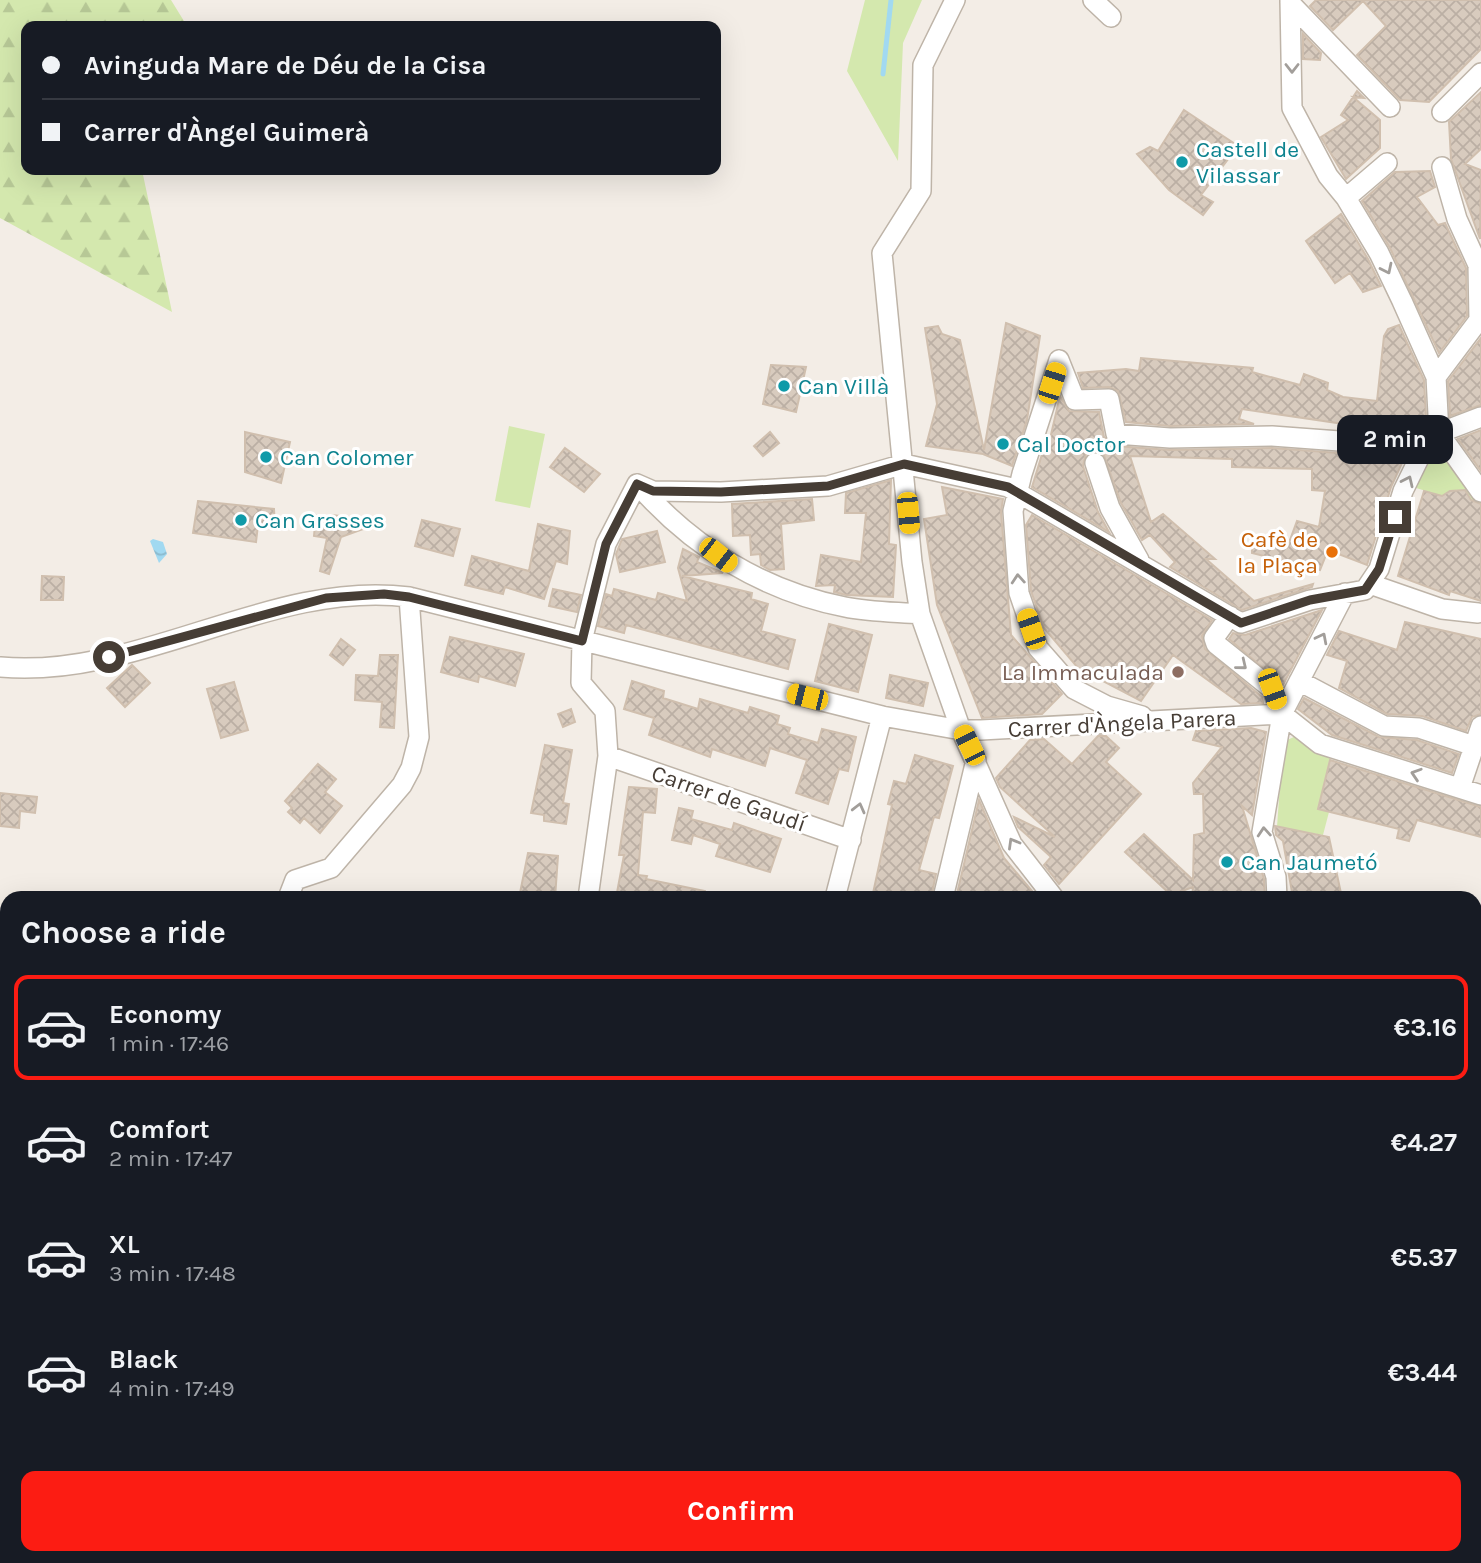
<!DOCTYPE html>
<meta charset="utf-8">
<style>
:root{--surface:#171b24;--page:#20242c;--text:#f1f3f6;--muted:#9ea1a6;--line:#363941;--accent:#fc1c13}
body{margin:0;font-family:Karla,sans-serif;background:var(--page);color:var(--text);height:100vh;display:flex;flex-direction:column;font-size:26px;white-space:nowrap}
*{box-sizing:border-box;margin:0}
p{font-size:23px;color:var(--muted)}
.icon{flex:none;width:38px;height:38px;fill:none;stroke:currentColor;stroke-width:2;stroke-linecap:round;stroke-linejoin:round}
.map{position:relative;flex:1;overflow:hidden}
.panel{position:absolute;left:0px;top:891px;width:1482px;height:674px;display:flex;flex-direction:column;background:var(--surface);border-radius:21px 21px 0 0;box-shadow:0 7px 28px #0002}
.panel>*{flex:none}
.guide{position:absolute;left:21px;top:21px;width:700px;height:154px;border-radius:14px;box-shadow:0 7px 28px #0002;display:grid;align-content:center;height:154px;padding:0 21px;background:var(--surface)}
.end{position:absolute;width:32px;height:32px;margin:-16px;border:9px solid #463d35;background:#fff;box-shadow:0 0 0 4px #fff}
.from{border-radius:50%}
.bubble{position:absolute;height:49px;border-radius:14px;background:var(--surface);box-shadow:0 7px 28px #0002;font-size:23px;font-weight:700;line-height:49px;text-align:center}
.car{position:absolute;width:21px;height:42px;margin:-21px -10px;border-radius:9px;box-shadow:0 0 5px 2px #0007;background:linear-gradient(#f5c518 24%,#345 0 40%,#f5c518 0 76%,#345 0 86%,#f5c518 0)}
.guide b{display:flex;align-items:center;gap:24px;height:66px;font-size:26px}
.guide b+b{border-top:2px solid var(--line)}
.guide i{width:18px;height:18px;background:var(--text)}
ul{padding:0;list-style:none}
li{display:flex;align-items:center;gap:21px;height:105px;margin:0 14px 10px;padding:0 7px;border:4px solid transparent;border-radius:14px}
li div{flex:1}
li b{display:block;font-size:26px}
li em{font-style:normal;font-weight:700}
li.on{border-color:var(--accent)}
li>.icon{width:63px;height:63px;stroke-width:1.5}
h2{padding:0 21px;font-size:32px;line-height:84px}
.cta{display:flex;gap:14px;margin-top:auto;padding:14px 21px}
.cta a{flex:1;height:80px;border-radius:14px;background:var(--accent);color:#fff;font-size:28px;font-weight:700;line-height:80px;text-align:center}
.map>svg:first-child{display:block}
</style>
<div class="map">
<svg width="1481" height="1563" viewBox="0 0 1481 1563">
<defs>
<pattern id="forest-firs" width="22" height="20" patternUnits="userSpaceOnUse" patternTransform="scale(1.75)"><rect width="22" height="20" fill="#d4e8ae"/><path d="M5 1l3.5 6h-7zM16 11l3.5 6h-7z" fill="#b7c896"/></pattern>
<pattern id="water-waves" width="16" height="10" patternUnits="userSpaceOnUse" patternTransform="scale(1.75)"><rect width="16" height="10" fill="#a1d9f1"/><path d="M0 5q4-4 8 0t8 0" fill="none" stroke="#8cbbcf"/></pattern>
<pattern id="building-cross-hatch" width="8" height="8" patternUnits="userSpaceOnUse" patternTransform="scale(1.75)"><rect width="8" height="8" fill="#d8cbbe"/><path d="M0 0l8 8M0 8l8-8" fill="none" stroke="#bbafa4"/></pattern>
</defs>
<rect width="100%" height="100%" fill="#f3ede6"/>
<path fill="#d4e8ae" d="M865,0H922L903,43L898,161L847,71Z
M509,426L545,434L530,508L495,501Z
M1445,448L1481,500V516L1450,491L1442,496L1413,487L1426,464Z
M1296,736L1331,754L1318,809L1329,812L1323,835L1277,827L1283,742Z"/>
<path fill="url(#forest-firs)" d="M0,0H171L187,26H26V170H142L172,312L0,218Z"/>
<path fill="url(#water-waves)" d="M153,539L163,542L167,554L159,563L150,541Z"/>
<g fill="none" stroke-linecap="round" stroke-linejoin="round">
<path stroke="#a1d9f1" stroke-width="5" d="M883,74L891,0"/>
</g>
<path fill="url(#building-cross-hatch)" stroke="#d0bfae" stroke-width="2" d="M1316,0H1481V49L1429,102L1400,100L1357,55L1386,26L1363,1L1333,30L1310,6Z
M1303,34L1321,53L1320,60L1303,59Z
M1357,91L1364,98L1353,97L1380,120V148L1346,179L1321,137L1348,120L1341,115Z
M1481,92V149L1465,164L1481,170L1480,239L1451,159L1449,122Z
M1184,110L1238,146L1201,195L1213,202L1203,215L1169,190L1137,154L1150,147L1158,151Z
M1430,171L1435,187L1417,197L1438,225L1445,223L1466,268L1467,316L1439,353L1390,248L1362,201L1395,172Z
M1341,214L1368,259L1381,286L1363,292L1350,273L1335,283L1306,241Z
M1006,323L1040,336L1027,420L1012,466L983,454L926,446L937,404L925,328L938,326L942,334L960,340L984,450Z
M1399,325L1424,380L1426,416L1421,428L1390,421L1364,427L1242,409L1239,419L1254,424L1170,426L1126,422L1118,391L1109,387L1083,388L1078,373L1126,369L1139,371L1141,358L1253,368L1252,372L1300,385L1304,374L1328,383L1327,390L1343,397L1377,401L1384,336L1388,329Z
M1481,338V405L1450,416L1448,381Z
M771,365L806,367L796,412L763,404Z
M1060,396L1069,411L1099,412L1104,437L1115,446L1170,450L1272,448L1352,454L1377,448L1408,450L1391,487L1367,565L1328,550L1320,570L1252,553V548H1287L1297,521L1319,527L1325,491L1312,490V469L1232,467V459L1130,456L1151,522L1163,514L1215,559H1206L1254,601L1313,584L1312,587L1242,610L1170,567L1175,562L1150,535L1142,540L1121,503L1103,453L1092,451L1086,454L1083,466L1098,512L1109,532L1032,487L1047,438L1050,439Z
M1481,430V471L1458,439Z
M245,432L290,442L281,483L245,472Z
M770,432L779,443L763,456L754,446Z
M565,448L600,474L584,492L550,467Z
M891,480L889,544L896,545L893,597L846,595L834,592L835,585L816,586L821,555L861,562L866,513H845L846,493Z
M942,487L1003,499L1001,512L1011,635L1062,694L1042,714L982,718L937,605L924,519L947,515Z
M1465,490L1471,500L1481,504V601L1450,591L1449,595L1398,576L1424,491L1442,496L1450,491Z
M812,499L814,520L781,524L784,569L770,570L761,565L760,554L751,555L750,535L733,536L732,504Z
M198,501L274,509L275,527L258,525L256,542L193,533Z
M316,515L331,519L332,515L385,521L341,537L329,574L320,571L327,538L314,536Z
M1032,515L1212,620L1202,636L1205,649L1262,697L1263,703L1241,704L1173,655L1141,701L1078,668L1044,628L1031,591L1026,525Z
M422,520L460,529L453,556L415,546Z
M538,524L570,531L567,564L556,561L544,599L505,587L503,594L465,585L472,556L529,571Z
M657,531L665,562L620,572L616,554L622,539Z
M683,549L699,557L697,562L723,573L682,576L752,593L751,599L768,604L761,631L795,640L788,669L626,625L624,633L598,626L606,594L612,596L614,589L656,600L658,593L687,601L678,568Z
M42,576L64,577L63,600H41Z
M553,589L581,595L577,612L549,606Z
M1322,610L1283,685L1229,639L1233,633L1245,635Z
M1405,622L1481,639V714L1472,717L1466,731L1422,716L1387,714L1339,688L1347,661L1327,655L1339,631L1397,650Z
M829,624L872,635L858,692L815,681Z
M450,637L524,654L515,686L479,676L478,682L441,672Z
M341,639L355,650L343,665L330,655Z
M380,655H398L394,728L380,727L382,702L355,700L356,675L378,676Z
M132,665L150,683L125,707L107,688Z
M890,675L928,683L923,706L886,698Z
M632,681L664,691L663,698L698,709L700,699L748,713L750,707L779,716L777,724L790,728L788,734L818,743L822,729L856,737L848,771L839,769L828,804L796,793L807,760L770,748L765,766L712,749L710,757L649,735L654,718L624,709Z
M234,682L248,730L221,738L207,689Z
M1304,698L1379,737L1417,740L1459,754L1452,773L1332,735L1298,709Z
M571,709L575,722L563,727L558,714Z
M1251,728L1266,732L1252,815L1242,806L1264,879L1265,898H1192L1193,887L1171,895L1125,852L1144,834L1193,880L1194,835L1204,833L1203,794H1194L1193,783L1222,747L1193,740L1196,731Z
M1098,736H1106L1119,748L1106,762L1141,794L1059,884L1044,865L1051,857L1018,827L1014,817L1055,837L1000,787L996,778L1030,740L1044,739L1072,764Z
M545,745L572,750L563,803L569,804L566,824L544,821V815L531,813Z
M915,755L953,766L939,818L934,817L919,870L936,874L931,898H872L892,805L888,804L894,781L906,784Z
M1330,760L1481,807V837L1417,820L1409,841L1397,838L1399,829L1318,809Z
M318,764L336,779L325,792L342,806L320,833L304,818L300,823L288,812L292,808L285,801Z
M629,787L657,789L655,813L643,812L638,875L647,876L646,879L705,891V898H616L624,855H619Z
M0,793L37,797L35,813L20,811L19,828L0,826Z
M979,800L1004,858L1038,898H956Z
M679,808L693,811L691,819L732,830L734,823L781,839L770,872L716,856L720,844L693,835L691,844L672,840Z
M1275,826L1329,837L1342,898H1293L1283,841L1276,835Z
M528,853L558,856L555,898H519Z"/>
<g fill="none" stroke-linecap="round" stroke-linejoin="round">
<g stroke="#beb4a8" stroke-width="22">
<path id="street" d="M955,0L923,65L921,191L882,253L912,562L920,614L961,730L1012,844L1054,898
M1093,0L1111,17
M1290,0L1292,108L1328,176L1346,198L1379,253L1402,301L1436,377L1439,433
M1290,3L1390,107
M1442,112L1481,73
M1346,198L1387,163
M1059,360L1022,474L1013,511L1019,593L1038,648L1074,689L1107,706L1142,716
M1059,360L1075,400L1109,399L1116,434L1170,438L1272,436L1353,442L1388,433L1427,442
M1436,377L1479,320L1478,265L1457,219L1442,167
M1439,433L1481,492
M1095,463L1110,508L1139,560
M637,484L653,491L721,492L828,486L904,464L1008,487L1241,623L1310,600L1365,590L1379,569L1403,491L1427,442L1439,433L1481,417
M638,485C693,548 764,591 845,607C869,612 896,612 920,614
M1370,584L1442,609L1478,613
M1230,616L1214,638L1216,644L1272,689L1282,714
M0,667C138,680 272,579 409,597L882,716L961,730H981L1282,714
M1299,681L1384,726L1419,728L1474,746
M1282,714L1320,744L1481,795
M608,756L851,840
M1460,788L1481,726
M288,898L295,880L331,868L402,785L411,768L419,737L409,597
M588,898L608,756L605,711L581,683L582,641L606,544L637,484
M835,898L882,716
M943,898L976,760
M1277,898L1276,877L1262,832L1282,714L1345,593
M1475,1054L1481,1056
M1475,1118L1481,1119
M1475,1241L1481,1242
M1475,1320L1481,1322
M1475,1379L1481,1381
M0,1391H7
M1475,1501L1481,1477
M1475,1555H1481
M259,1558L260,1563
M402,1558H417
M508,1558L519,1563
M1152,1558L1155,1563
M1245,1558V1563
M182,1563L184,1558
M372,1563L375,1558
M686,1563L691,1558
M826,1563L829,1558
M1346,1563V1558"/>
</g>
<g stroke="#d4bc95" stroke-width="29">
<path id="secondary" d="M939,1563L953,1558"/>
</g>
<use href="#street" stroke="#fff" stroke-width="19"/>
<use href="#secondary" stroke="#ffeac3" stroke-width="26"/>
</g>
<defs><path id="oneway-chevron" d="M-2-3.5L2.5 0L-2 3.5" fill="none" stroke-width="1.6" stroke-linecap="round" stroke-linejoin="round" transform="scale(1.75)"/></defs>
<g stroke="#a29e9a">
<use href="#oneway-chevron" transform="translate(1292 68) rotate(90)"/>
<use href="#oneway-chevron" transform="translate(1387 269) rotate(64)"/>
<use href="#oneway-chevron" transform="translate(1408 481) rotate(-65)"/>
<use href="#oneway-chevron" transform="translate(1018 579) rotate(-94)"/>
<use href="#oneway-chevron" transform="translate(1322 638) rotate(-63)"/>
<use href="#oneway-chevron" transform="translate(1242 665) rotate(39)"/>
<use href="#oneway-chevron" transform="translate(1416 774) rotate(-162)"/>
<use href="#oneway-chevron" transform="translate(859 808) rotate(-76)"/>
<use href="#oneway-chevron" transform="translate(1264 832) rotate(-94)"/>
<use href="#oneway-chevron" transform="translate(1013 843) rotate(-120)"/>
</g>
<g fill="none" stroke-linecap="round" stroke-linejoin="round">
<path stroke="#463d35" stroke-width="9" d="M109,657L326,598L384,594L409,597L582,641L606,544L637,484L653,491L721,492L828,486L904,464L1008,487L1241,623L1310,600L1365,590L1379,569L1395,517"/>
</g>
<g fill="#0f9aa8" stroke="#fff" stroke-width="2.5">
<circle cx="1182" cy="162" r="7"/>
<circle cx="784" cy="386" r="7"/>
<circle cx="1003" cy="444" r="7"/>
<circle cx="266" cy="457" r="7"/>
<circle cx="241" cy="520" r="7"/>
<circle cx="1227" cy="862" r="7"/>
</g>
<circle fill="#e8710a" stroke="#fff" stroke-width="2.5" cx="1332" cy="552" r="7"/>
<circle fill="#8d6e63" stroke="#fff" stroke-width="2.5" cx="1178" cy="672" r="7"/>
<g text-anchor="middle" stroke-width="6" stroke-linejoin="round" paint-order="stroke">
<g font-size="23" fill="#0d838f" stroke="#fff" text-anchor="start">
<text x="1196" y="157">Castell de<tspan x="1196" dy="26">Vilassar</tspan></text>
<text x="798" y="394">Can Villà</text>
<text x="1017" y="452">Cal Doctor</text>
<text x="280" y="465">Can Colomer</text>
<text x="255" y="528">Can Grasses</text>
<text x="1241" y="870">Can Jaumetó</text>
</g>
<g font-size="23" fill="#c56008" stroke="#fff" text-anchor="end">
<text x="1318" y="547">Cafè de<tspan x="1318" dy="26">la Plaça</tspan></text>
</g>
<g font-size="23" fill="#785e54" stroke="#fff" text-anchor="end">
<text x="1164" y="680">La Immaculada</text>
</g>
<g font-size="23" fill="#463d35" stroke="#fff">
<text transform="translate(1122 723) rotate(-3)" y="8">Carrer d'Àngela Parera</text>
<text transform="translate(729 798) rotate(19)" y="8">Carrer de Gaudí</text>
</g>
</g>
</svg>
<i class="end from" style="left:109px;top:657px"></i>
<i class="end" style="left:1395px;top:517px"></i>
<div class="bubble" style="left:1337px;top:415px;width:116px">2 min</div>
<i class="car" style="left:1052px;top:383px;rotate:18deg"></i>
<i class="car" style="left:908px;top:513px;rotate:175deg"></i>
<i class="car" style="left:718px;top:555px;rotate:128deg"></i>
<i class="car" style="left:1031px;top:629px;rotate:341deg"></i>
<i class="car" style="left:1272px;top:689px;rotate:160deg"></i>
<i class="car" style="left:807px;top:697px;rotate:284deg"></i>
<i class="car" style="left:969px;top:745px;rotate:334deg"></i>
<div class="guide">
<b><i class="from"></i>Avinguda Mare de Déu de la Cisa</b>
<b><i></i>Carrer d'Àngel Guimerà</b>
</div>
<section class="panel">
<h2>Choose a ride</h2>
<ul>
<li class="on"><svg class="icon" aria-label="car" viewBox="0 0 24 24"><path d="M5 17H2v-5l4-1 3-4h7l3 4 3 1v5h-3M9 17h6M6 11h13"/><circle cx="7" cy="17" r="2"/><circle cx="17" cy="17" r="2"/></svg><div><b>Economy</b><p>1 min · 17:46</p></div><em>€3.16</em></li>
<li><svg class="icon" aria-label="car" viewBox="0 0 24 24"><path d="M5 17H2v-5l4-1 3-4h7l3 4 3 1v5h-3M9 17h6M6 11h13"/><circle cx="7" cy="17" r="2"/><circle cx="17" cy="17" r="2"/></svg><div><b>Comfort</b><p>2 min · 17:47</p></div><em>€4.27</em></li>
<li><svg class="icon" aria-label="car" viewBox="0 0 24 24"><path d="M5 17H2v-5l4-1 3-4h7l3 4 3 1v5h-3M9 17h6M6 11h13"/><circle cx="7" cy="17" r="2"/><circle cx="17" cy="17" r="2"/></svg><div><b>XL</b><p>3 min · 17:48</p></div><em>€5.37</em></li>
<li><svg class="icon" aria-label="car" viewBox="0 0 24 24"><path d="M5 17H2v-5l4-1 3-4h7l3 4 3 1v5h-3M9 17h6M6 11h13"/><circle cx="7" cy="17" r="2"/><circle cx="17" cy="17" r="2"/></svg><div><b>Black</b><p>4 min · 17:49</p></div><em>€3.44</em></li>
</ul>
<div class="cta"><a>Confirm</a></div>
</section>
</div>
